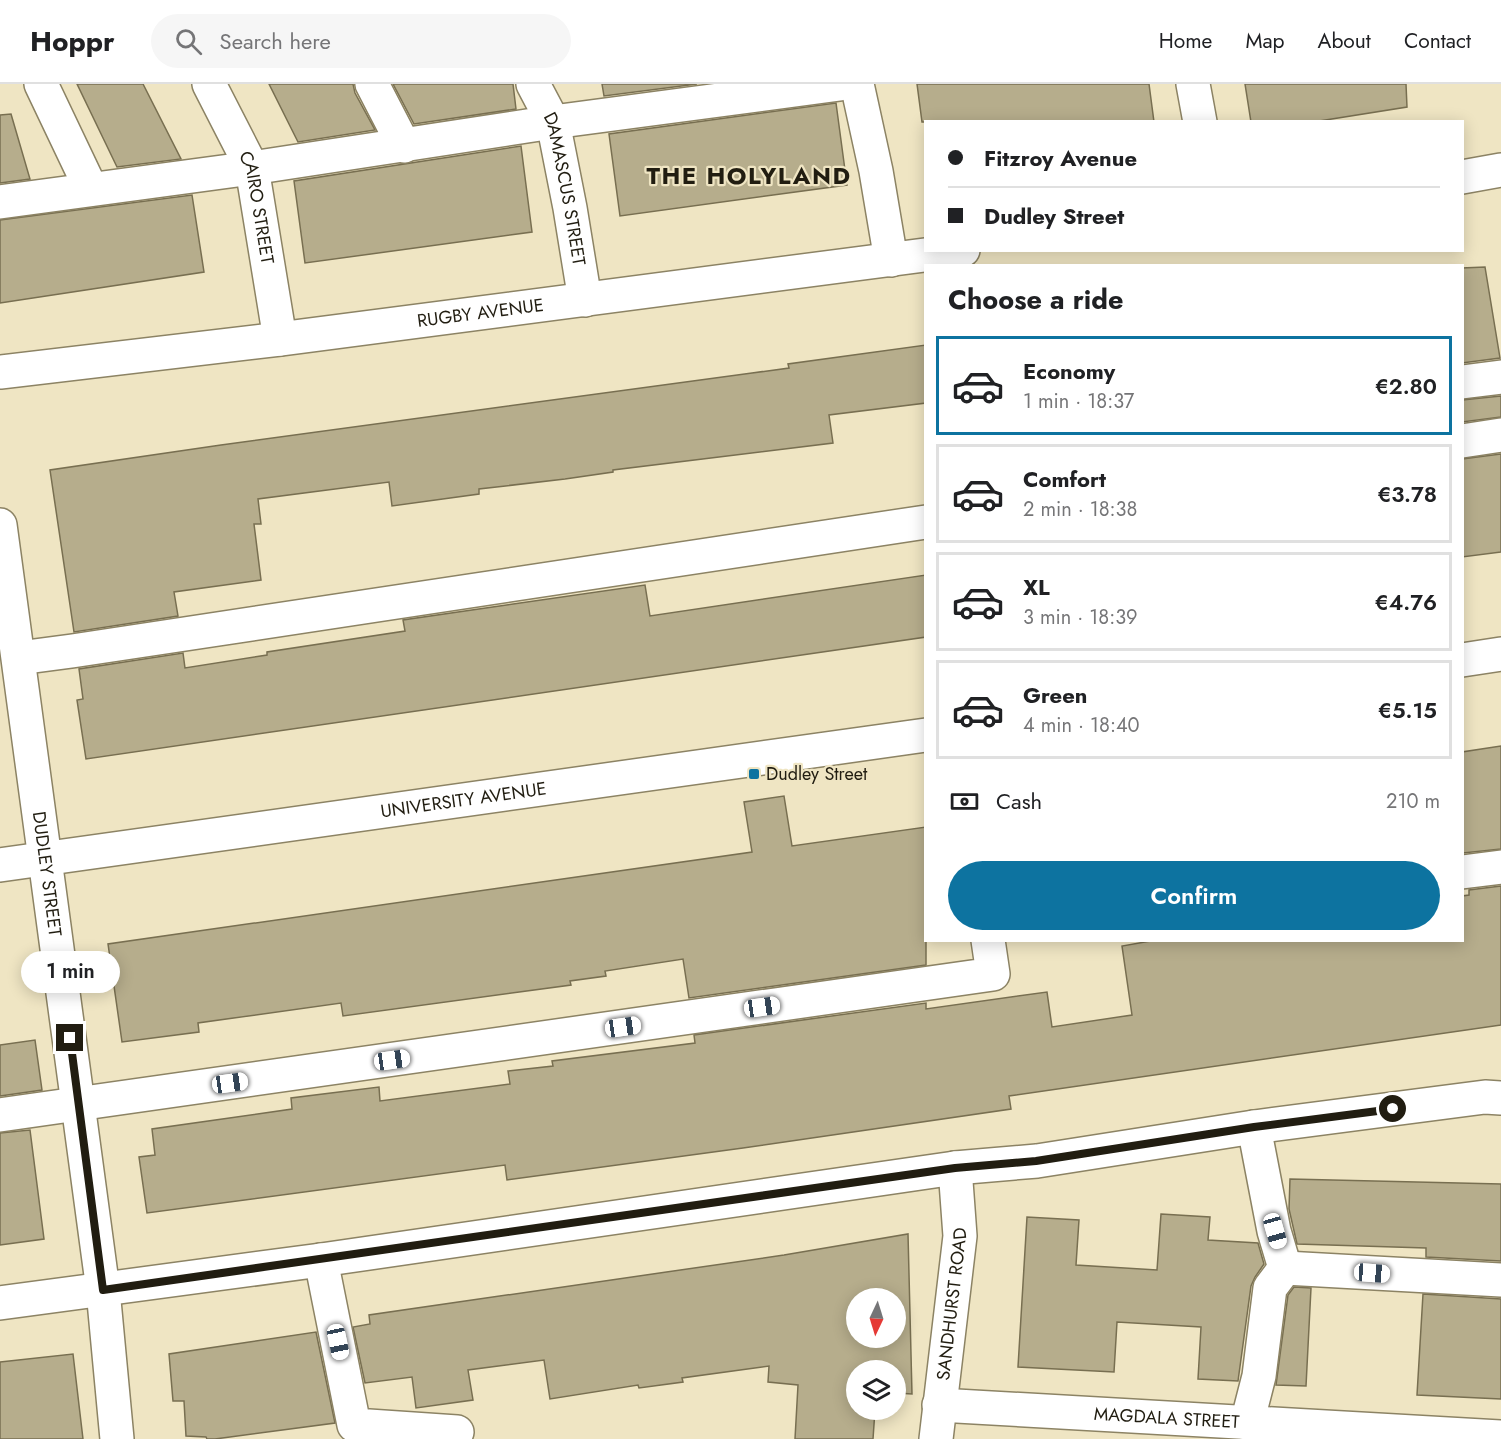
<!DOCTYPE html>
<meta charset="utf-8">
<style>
:root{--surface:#fff;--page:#f6f6f6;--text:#202124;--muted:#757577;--line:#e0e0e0;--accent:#0d73a0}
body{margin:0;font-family:Jost,sans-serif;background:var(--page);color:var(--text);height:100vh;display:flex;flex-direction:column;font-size:22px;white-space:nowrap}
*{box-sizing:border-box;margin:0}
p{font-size:20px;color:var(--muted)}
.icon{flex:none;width:33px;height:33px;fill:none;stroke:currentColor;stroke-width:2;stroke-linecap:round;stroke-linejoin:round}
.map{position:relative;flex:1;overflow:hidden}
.details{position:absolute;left:924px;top:180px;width:540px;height:678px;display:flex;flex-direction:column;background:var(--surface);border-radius:0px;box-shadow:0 3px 15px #0003}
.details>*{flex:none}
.top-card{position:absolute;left:924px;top:36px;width:540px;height:132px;border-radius:0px;box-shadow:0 3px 15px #0003;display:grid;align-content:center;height:132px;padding:0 24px;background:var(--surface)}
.needle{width:39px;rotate:184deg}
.fabs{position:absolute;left:846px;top:1204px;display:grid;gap:12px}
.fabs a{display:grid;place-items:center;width:60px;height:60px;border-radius:50%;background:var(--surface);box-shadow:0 3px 15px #0003;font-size:30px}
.end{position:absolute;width:27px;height:27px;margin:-14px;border:8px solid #211d11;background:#fff;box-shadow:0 0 0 3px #fff}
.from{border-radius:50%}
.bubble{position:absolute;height:42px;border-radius:21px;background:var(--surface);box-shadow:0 3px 15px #0003;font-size:20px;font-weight:600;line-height:42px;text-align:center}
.car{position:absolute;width:18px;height:36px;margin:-18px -9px;border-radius:8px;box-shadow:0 0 4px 2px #0007;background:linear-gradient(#fff 24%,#345 0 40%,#fff 0 76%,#345 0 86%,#fff 0)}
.top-card b{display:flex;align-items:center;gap:21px;height:57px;font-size:22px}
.top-card b+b{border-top:2px solid var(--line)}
.top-card i{width:15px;height:15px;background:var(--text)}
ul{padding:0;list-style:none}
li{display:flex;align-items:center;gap:18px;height:99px;margin:0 12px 9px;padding:0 12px;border:3px solid var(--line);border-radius:0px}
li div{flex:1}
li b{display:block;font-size:22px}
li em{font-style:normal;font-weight:600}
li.current{border-color:var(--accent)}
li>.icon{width:54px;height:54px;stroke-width:1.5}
h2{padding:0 24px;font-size:27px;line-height:72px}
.pay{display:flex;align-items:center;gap:15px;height:66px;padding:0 24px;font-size:22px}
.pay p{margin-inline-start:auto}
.action{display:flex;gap:12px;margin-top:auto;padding:12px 24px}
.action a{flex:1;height:69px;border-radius:36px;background:var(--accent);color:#fff;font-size:24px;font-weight:600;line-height:69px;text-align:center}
header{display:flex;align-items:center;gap:36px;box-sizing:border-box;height:84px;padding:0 30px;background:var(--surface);border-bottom:2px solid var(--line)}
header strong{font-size:28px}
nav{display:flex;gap:33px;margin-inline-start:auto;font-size:21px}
.search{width:420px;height:54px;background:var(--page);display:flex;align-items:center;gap:15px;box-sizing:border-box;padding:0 21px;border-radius:33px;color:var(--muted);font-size:22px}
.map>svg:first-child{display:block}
</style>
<header>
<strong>Hoppr</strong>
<div class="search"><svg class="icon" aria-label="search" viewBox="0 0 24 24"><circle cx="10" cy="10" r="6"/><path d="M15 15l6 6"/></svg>Search here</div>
<nav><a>Home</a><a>Map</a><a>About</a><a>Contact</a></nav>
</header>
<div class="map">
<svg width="1501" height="1355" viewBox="0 0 1501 1355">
<rect width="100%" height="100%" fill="#efe5c3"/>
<path fill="#b6ad8c" stroke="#786f51" stroke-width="1.5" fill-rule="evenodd" d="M77,0H143L181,75L117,83Z
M269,0H353L355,9L375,46L298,58Z
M393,0H513L516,25L414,40Z
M602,0H697L604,12Z
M917,0H1149L1154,38H922Z
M1245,0H1406L1407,23L1313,38H1251Z
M836,19L847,101L620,132L609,50Z
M11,30L30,95L0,99V31Z
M521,62L532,148L305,179L294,97Z
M192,111L204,188L0,219V136Z
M1485,183L1500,274L1462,279V184Z
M926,261V319L829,331L833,359L613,386V388L565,395L479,405V410L392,422L389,398L258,415L261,440H254L261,496L174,508L178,532L74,548L50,386L221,361L752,289L789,284L788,280Z
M1501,312V333L1462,338V316Z
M1501,370V468L1462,473V375Z
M926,491V553L86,675L77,616L83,615L79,585L183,569L185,584L267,571V568L405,547L403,536L645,501L650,532Z
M1501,662V765L1463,769L1462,668Z
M784,712L792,762L926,743V881L689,914L683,875L605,887L606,892L570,897L571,901L343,932L341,919L198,939L199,948L122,958L108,860L752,768L744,718Z
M1501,802V941L1009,1012L1011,1025L743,1064L507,1096L505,1081L147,1129L139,1073L155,1071L152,1045L292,1025L291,1014L379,1003L380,1017L510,1000L508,987L553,982L552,977L695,959L694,951L926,919V925L1047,908L1052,943L1132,931L1122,862L1156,856H1462V812L1469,811V806Z
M35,956L42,1006L0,1012V961Z
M30,1046L44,1155L0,1161V1049Z
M1290,1095L1501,1100V1177L1426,1173V1164L1297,1160L1289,1125Z
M1161,1130L1210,1133L1208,1156L1258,1159L1264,1180L1255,1193L1251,1202L1238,1297L1198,1295L1201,1243L1117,1238L1114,1288L1018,1283L1027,1133L1079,1136L1076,1181L1157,1186Z
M908,1150L912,1310L896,1309V1287H856V1326H875L873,1355H795L798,1301L768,1298L769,1282L682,1294L683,1298L639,1304L638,1301L550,1315L544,1276L468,1286L473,1316L416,1324L412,1293L365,1299L353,1243L370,1240L369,1231L784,1171ZM856,1215H896V1254H856Z
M1294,1203L1311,1204L1306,1302L1276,1301L1288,1211Z
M1423,1210L1501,1215V1315L1417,1311Z
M316,1248L335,1339L215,1355H207L206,1353L186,1352L184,1317H173L169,1270Z
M73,1270L83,1355H0V1278Z"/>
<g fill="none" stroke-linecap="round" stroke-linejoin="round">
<g stroke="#8c8364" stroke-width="36">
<g id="minor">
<path d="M41,0L91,105"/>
<path id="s1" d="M209,0L252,84L280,255"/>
<path d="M372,0L404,62"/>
<path id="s2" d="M533,0L553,38L570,124L585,216"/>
<path d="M857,0L876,87L891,176"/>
<path d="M1193,0L1200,38"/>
<path d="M1462,93L1501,86"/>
<path d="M0,118L252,84L553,38L840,0"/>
<path id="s3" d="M0,288L280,255L963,166"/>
<path d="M1462,298L1501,293"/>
<path d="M1462,357L1501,351"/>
<path id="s4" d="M0,441L103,1206L117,1355"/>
<path d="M19,574L72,567L926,438"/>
<path d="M1462,576L1501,570"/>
<path id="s5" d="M0,781L926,651"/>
<path d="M1462,788L1501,783"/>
<path d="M0,1031L993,890L988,856"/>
<path d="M321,1176L354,1341L457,1348"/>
<path d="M1285,1184L1501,1196"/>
<path d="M0,1219L321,1176L955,1084L1037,1077L1254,1043L1485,1013L1501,1014"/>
<path id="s6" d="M939,1321L1501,1353"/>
<path d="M1247,1339L1259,1292L1270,1204L1285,1184L1274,1147L1254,1043"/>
<path id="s7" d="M936,1355L960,1152L955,1084"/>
</g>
</g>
<use href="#minor" stroke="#fff" stroke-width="33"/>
</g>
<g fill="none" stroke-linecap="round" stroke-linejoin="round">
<path stroke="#211d11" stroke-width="8" d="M70,954L103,1206L955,1084L1036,1077L1254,1043L1393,1025"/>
</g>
<rect fill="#0d73a0" stroke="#efe5c3" stroke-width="2" x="748" y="684" width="12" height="12" rx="3"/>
<g text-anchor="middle" stroke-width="4.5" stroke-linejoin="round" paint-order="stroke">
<g font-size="18" fill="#211d11" stroke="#efe5c3">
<text dy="6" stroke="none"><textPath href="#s2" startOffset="111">DAMASCUS STREET</textPath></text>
<text dy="6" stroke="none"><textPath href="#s1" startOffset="134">CAIRO STREET</textPath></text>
<text dy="6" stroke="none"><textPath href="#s3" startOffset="484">RUGBY AVENUE</textPath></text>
<text dy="6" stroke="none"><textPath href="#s5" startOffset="468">UNIVERSITY AVENUE</textPath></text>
<text dy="6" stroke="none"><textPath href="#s4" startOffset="352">DUDLEY STREET</textPath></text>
<text dy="6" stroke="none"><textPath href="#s7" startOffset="136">SANDHURST ROAD</textPath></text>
<text dy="6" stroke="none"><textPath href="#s6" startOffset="228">MAGDALA STREET</textPath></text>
</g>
<g font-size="18" fill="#211d11" stroke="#efe5c3" text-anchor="start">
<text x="766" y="696">Dudley Street</text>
</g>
<g font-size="24" font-weight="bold" letter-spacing="1.5" fill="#211d11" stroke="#efe5c3">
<text x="749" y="100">THE HOLYLAND</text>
</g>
</g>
</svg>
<div class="fabs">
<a><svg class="needle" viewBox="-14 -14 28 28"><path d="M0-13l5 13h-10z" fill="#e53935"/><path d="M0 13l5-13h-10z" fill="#757577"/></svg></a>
<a><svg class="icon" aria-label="layers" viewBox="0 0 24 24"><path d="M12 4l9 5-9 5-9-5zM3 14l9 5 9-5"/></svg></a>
</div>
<i class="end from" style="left:1393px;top:1025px"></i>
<i class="end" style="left:70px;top:954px"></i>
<div class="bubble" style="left:21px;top:867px;width:99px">1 min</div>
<i class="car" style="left:762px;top:923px;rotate:82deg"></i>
<i class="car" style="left:623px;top:943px;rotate:82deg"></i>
<i class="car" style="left:392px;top:976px;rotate:82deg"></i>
<i class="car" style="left:230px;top:999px;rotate:82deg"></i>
<i class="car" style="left:1275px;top:1147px;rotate:164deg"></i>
<i class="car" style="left:1372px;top:1189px;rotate:94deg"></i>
<i class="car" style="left:338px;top:1258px;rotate:168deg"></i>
<div class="top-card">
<b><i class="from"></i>Fitzroy Avenue</b>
<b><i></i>Dudley Street</b>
</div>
<section class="details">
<h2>Choose a ride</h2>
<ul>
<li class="current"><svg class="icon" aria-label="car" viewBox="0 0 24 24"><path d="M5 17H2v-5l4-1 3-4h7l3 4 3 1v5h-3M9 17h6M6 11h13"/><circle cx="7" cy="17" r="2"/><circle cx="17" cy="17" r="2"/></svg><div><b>Economy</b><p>1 min · 18:37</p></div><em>€2.80</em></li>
<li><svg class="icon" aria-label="car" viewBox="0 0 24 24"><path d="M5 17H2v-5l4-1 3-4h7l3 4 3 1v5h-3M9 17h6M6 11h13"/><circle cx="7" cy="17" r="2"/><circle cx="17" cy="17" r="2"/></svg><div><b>Comfort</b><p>2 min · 18:38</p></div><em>€3.78</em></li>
<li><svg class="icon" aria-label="car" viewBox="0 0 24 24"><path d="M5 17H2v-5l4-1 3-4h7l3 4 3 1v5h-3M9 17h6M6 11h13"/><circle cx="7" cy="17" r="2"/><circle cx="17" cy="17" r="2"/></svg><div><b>XL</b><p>3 min · 18:39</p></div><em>€4.76</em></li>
<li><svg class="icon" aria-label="car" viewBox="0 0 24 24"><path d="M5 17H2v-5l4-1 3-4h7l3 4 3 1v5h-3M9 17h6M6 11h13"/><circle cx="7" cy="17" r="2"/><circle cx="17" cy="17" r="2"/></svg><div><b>Green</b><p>4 min · 18:40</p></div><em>€5.15</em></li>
</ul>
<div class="pay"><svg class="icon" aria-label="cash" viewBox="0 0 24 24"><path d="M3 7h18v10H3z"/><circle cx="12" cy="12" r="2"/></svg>Cash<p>210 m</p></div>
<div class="action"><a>Confirm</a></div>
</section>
</div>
